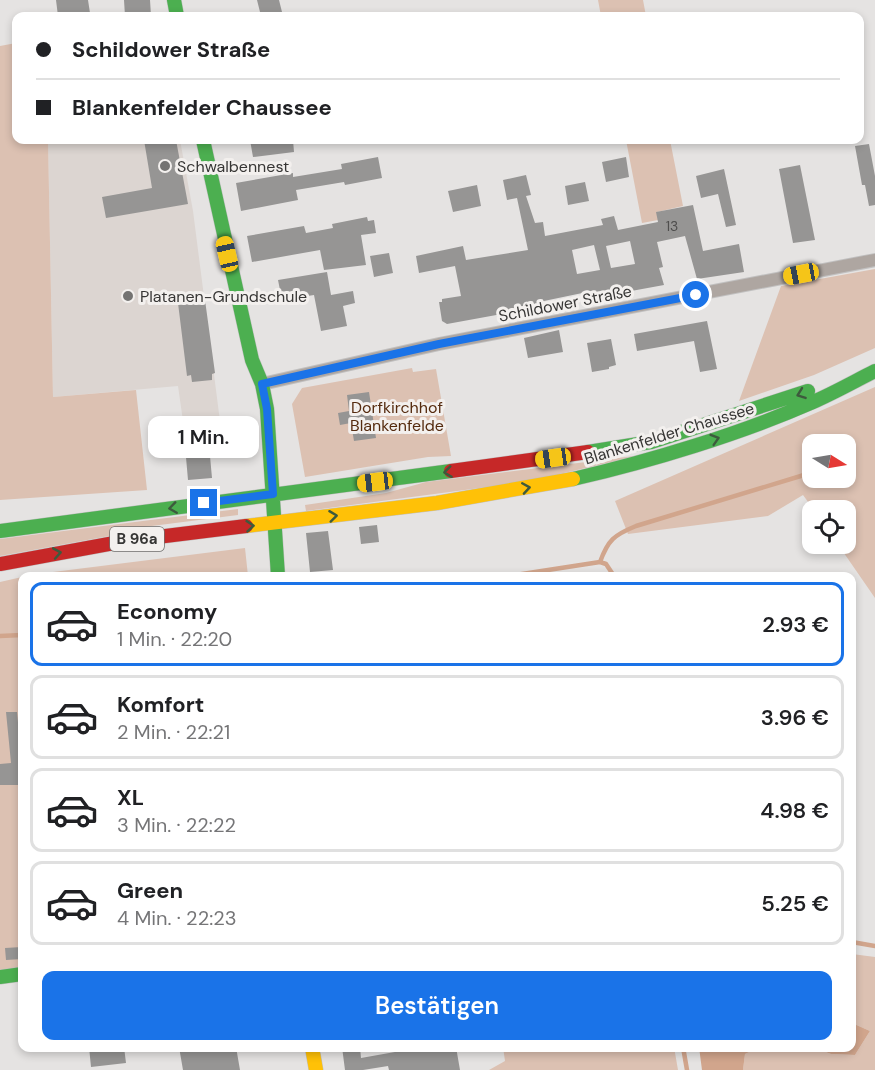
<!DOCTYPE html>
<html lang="de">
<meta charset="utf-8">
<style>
:root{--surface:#fff;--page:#f6f6f6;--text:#202124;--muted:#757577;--line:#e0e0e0;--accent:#1a73e8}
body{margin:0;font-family:"DM Sans",sans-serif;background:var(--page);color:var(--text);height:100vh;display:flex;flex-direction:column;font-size:22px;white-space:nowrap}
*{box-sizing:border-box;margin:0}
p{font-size:20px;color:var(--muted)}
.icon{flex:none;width:33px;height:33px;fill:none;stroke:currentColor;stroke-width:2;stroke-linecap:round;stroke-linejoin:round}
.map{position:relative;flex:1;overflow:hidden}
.sheet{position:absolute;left:18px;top:572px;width:838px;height:480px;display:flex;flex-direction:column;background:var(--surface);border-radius:12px;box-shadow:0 3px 9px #0003}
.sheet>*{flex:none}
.guide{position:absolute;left:12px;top:12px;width:852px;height:132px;border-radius:12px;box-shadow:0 3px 9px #0003;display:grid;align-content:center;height:132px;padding:0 24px;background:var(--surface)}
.needle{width:39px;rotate:101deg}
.fabs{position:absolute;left:802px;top:434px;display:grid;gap:12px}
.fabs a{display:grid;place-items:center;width:54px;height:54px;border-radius:12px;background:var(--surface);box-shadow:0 3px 9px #0003;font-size:30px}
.end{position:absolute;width:27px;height:27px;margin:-14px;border:8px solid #1a73e8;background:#fff;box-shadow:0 0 0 3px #fff}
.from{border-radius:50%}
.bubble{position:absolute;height:42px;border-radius:12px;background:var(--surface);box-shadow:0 3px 9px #0003;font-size:20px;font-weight:600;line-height:42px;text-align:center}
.car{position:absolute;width:18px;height:36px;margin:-18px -9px;border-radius:8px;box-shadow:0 0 4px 2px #0007;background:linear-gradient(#f5c518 24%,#345 0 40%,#f5c518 0 76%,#345 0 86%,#f5c518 0)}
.guide b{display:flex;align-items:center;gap:21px;height:57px;font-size:22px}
.guide b+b{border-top:2px solid var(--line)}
.guide i{width:15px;height:15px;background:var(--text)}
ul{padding:10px 0 0;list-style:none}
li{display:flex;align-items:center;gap:18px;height:84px;margin:0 12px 9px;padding:0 12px;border:3px solid var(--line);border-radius:12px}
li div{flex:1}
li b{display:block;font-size:22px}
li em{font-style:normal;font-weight:600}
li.active{border-color:var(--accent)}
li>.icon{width:54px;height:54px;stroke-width:1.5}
.action{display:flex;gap:12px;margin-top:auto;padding:12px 24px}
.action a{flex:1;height:69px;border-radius:12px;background:var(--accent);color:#fff;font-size:24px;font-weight:600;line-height:69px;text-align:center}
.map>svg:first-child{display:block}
</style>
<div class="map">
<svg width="875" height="1070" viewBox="0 0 875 1070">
<rect width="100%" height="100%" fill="#e5e3e2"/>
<path fill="#dcd5d1" d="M48,140H180L193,211L221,429L185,435L178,386L53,397Z"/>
<path fill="#dcc1b2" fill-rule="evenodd" d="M598,0H643L646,16H601Z
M16,43V140H48L53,397L136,390L147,490L0,500V46Z
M626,140H670L683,206L657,212L658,220L642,223Z
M875,269V348L814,375L739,401L781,286Z
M412,368L413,372L436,369L451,456L428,457L305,477L292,404L302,388Z
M875,387V598L837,543H846V510H814L803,495L768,516L628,534L615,501ZM813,444H846V477H813Z
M642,455L525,482L306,511L305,505L386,493L426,482Z
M238,509V515L144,527L120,534L0,556V539Z
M245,548L248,576H27L37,574Z
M22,577V970L0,972V582Z
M852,954L875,957V1070H743L745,1054L760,1047H812L831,1054L855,1055L870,1031L852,1023Z
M503,1047H674L678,1070H489L505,1061Z"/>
<path fill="#d1a58c" d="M852,1023L870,1031L855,1055L831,1054L812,1047H852Z
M699,1047H760L745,1054L743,1070H702Z"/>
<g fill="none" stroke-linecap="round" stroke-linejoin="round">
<path stroke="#d1a58c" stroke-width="4.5" d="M600,562C608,540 614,535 636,526L804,475L813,459
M509,576L600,562L606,564L614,576
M0,636L22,635
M852,942L875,946
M683,1047L687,1070"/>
</g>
<path fill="#969594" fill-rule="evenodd" d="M56,0H88L90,13L58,16Z
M124,0H150L151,16H125Z
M257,0H279L283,16H261Z
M144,140H176L188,204L106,218L102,197L152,188Z
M250,140H293L294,152L253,157Z
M869,144L875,176V205L869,206L865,185H862L855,146Z
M378,157L382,178L345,185L344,182L296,190L298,200L241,211L236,183L293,173V177L342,169L341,164Z
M626,157L629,177L606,182L602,162Z
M800,165L815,240L793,243L779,169Z
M724,169L736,225L726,227L718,194L701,198L696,176Z
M526,175L531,195L526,196L535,223L543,222L545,236L603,225L601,219L614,216L618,230L658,222L656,212L693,205L703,251L739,244L744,272L697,279L685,236L657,242L663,267L659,268L664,285L593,298L592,291L539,302L540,307L447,324L442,321L439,302H442V299L461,296L455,266L419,273L416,256L463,246L466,260L528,250L517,198L507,200L503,180ZM630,241L635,264L611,268L606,246ZM594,245L600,270L577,274L572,250Z
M585,182L589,201L568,205L565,186Z
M477,185L481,206L453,212L448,191Z
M367,217L368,221L374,220L376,233L361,235L366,265L324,270L320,250L252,262L247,236L304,226L306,233L333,228L332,224Z
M389,253L393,273L374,277L370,256Z
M327,272L331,295L353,291L355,303L343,306L347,326L321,331L314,295L282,300L278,280Z
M205,300L215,373L212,374V380L192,382L191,375L187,376L178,303Z
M707,321L717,369L700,372L694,341L637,351L634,334Z
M559,330L563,352L528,358L524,338Z
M611,339L616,365L609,367V369L592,372L587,343Z
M369,392L376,438L354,441L351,423L340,425L338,413L349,411L347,395Z
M209,445L212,478L188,480L185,446Z
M377,525L379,542L361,544L359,527Z
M328,531L333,570L310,572L306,533Z
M6,712H17L22,763V785H0V764L11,763Z
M22,947V959L6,960L5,948Z
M89,1047H124L126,1063L91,1067Z
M179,1047H236L240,1070H183Z
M342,1047H360L361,1058L423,1047H456L460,1070H389L388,1066L363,1070H345Z"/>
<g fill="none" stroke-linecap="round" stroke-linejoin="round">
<g stroke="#c1c0c0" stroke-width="14">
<path id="street" d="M262,384L439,344L875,260"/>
</g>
<g stroke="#c1c0c0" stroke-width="15">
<path id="fast" d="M174,0L177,16
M203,140L252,360L262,384L267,409L278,576
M588,452L651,442L808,391
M573,479C651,461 740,434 813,402C834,393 855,381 875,371
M0,531L451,471
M0,977L22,974"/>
</g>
<g stroke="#c1c0c0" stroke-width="15">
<path id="slow" d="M246,526L437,503L573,479
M312,1047L316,1070"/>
</g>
<g stroke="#c1c0c0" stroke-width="15">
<path id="jam" d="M451,471L588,452
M0,564L125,541L246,526"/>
</g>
<use href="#street" stroke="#aea6a1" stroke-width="12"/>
<use href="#fast" stroke="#4caf50" stroke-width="14"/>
<use href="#slow" stroke="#ffc107" stroke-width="14"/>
<use href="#jam" stroke="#c62828" stroke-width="14"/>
</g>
<defs><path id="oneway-chevron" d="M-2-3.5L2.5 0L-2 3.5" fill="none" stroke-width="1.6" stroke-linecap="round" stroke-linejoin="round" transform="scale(1.5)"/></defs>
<g stroke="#3d5a3d">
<use href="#oneway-chevron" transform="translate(801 394) rotate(160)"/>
<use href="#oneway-chevron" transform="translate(715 439) rotate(-17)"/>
<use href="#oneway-chevron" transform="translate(448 472) rotate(173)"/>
<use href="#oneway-chevron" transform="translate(526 488) rotate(-9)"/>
<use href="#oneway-chevron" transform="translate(173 508) rotate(172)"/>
<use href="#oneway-chevron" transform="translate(333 516) rotate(-7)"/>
<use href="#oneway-chevron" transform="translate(250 526) rotate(-5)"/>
<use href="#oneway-chevron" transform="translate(57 553) rotate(-10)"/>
</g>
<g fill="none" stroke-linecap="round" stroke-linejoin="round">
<path stroke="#1a73e8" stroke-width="8" d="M204,503L273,494L267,409L262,384L439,344L696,295"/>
</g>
<g fill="#747372" stroke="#f3f0ee" stroke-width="2">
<circle cx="165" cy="166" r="6"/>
<circle cx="128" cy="296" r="6"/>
</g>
<g text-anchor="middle" stroke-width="6" stroke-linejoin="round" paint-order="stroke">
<g font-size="14" fill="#4f4e4d">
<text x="672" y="231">13</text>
</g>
<rect fill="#f3f0ee" stroke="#6f6e6c" stroke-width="1.5" x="110" y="527" width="54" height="24" rx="4.5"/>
<g font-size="15" font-weight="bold" fill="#373635">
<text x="137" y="544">B 96a</text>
</g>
<g font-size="16" fill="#373635" stroke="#f3f0ee" text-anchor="start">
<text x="177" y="172">Schwalbennest</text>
<text x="140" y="302">Platanen-Grundschule</text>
</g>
<g font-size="16" fill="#373635" stroke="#f3f0ee">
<text transform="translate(565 303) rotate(-11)" y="6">Schildower Straße</text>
<text transform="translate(669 433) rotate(-17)" y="6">Blankenfelder Chaussee</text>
</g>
<g font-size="16" fill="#552b0f" stroke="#f3f0ee">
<text x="397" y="413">Dorfkirchhof<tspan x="397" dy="18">Blankenfelde</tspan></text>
</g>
</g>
</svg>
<div class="fabs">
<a><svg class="needle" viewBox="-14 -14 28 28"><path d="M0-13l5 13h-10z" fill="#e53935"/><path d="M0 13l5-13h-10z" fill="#757577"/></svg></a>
<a><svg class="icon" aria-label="locate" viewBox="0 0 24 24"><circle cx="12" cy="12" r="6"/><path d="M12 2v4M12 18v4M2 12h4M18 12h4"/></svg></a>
</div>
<i class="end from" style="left:696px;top:295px"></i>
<i class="end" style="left:204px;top:503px"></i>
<div class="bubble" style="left:148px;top:416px;width:111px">1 Min.</div>
<i class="car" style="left:227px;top:254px;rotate:347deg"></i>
<i class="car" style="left:801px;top:274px;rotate:259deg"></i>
<i class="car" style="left:553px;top:458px;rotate:262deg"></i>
<i class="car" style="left:375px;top:482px;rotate:263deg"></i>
<div class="guide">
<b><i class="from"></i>Schildower Straße</b>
<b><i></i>Blankenfelder Chaussee</b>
</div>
<section class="sheet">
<ul>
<li class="active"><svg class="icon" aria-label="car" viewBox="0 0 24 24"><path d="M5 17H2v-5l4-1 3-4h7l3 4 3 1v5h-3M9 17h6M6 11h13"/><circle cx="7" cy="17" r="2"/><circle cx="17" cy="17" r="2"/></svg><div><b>Economy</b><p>1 Min. · 22:20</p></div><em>2.93 €</em></li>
<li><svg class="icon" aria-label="car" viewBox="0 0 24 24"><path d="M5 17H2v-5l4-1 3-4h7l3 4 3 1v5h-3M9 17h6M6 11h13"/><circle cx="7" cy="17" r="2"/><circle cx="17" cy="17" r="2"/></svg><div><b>Komfort</b><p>2 Min. · 22:21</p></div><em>3.96 €</em></li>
<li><svg class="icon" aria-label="car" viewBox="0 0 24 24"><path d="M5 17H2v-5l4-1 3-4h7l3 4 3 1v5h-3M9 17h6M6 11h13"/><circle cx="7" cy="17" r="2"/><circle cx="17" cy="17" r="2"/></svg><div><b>XL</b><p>3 Min. · 22:22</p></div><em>4.98 €</em></li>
<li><svg class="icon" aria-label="car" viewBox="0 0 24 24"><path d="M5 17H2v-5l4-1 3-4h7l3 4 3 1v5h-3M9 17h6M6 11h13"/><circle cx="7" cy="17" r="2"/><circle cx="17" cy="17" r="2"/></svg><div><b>Green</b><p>4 Min. · 22:23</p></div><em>5.25 €</em></li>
</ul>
<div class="action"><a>Bestätigen</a></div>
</section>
</div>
